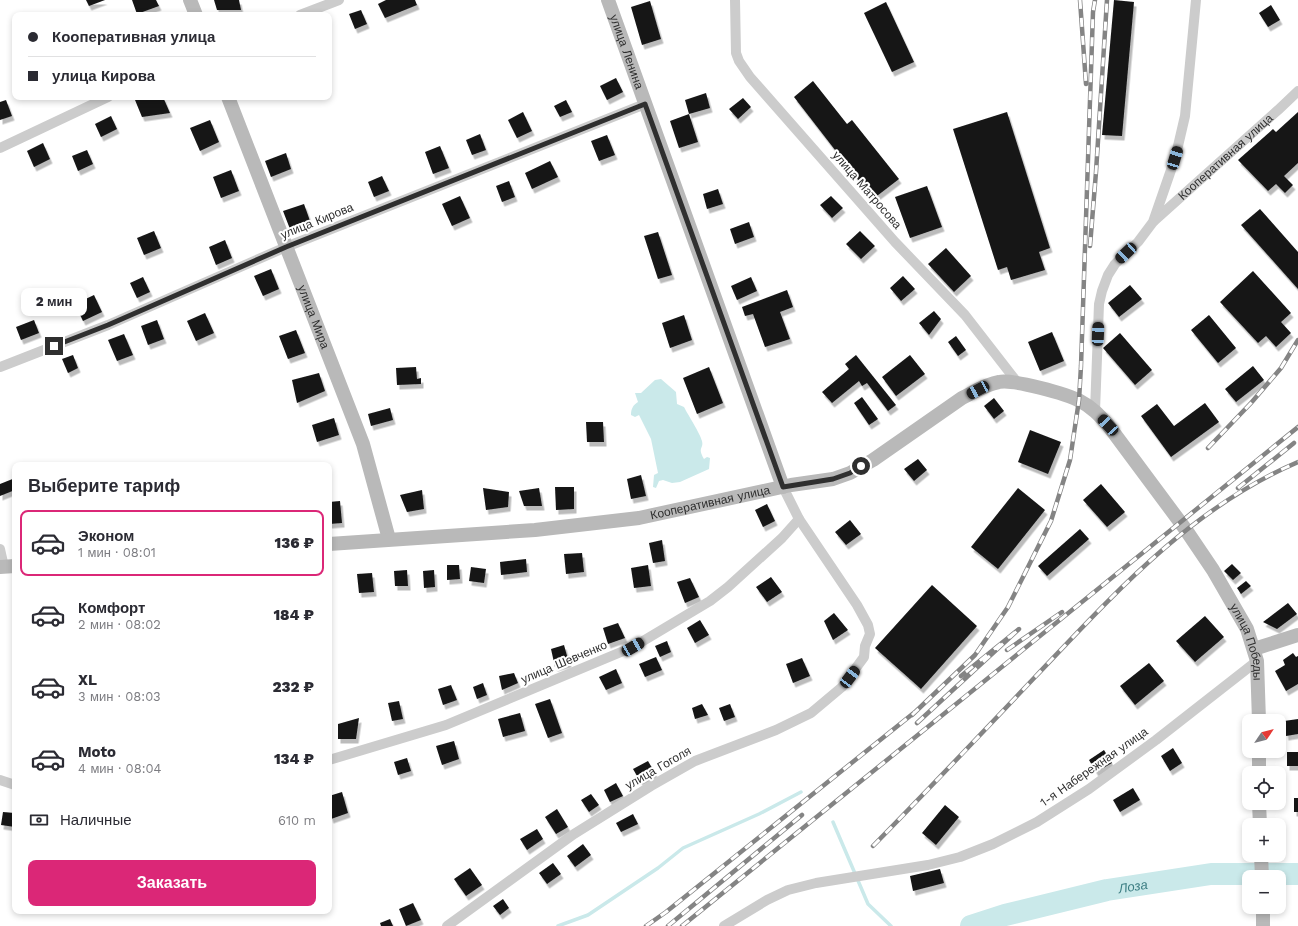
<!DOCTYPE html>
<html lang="ru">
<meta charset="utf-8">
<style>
:root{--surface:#fff;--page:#f7f7f7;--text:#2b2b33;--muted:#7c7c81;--line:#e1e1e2;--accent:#db2777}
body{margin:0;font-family:"Work Sans",sans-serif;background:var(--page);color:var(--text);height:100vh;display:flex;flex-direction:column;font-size:15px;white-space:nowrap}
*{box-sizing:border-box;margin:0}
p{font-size:13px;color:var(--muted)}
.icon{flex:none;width:22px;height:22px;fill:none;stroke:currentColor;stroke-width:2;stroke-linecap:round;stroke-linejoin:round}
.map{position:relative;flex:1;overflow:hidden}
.side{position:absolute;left:12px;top:462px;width:320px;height:452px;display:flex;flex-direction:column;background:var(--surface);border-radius:8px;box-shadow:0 2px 6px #0003}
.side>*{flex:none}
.top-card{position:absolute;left:12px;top:12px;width:320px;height:88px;border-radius:8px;box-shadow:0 2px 6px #0003;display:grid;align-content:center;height:88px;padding:0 16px;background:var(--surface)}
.needle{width:26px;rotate:55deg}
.buttons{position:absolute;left:1242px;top:714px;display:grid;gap:8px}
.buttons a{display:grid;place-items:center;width:44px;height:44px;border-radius:8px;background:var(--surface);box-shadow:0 2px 6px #0003;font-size:20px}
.end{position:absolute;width:18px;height:18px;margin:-9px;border:5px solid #2f2f2f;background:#fff;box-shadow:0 0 0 2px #fff}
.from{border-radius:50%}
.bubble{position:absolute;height:28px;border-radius:8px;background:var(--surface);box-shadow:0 2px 6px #0003;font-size:13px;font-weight:800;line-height:28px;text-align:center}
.car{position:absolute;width:12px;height:24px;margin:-12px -6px;border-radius:5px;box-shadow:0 0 3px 1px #0007;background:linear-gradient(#222 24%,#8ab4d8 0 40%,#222 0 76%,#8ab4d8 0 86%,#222 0)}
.top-card b{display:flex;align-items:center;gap:14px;height:38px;font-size:15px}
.top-card b+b{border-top:1px solid var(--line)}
.top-card i{width:10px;height:10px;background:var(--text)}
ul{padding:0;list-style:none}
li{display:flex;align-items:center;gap:12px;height:66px;margin:0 8px 6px;padding:0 8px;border:2px solid transparent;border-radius:8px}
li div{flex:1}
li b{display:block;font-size:15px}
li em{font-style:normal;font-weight:800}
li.selected{border-color:var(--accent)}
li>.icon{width:36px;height:36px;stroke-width:1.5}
h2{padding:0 16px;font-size:18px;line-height:48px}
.pay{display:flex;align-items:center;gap:10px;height:44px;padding:0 16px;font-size:15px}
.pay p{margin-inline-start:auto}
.primary-button{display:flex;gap:8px;margin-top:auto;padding:8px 16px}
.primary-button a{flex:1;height:46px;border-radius:8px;background:var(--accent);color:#fff;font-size:16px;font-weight:800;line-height:46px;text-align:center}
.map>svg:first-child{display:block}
</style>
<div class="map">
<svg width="1298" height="926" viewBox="0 0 1298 926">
<defs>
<filter id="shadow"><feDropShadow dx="2.5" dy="4.5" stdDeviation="0" flood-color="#0004"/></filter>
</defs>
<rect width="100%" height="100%" fill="#fff"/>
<path fill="#cae9ea" d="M661,379L676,392L677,404L684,407C688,415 700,433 702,441C704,449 697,447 704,459L707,457L710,458L709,469L680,482L672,483L663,480L659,481L656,488L653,487L654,475L658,473L651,439L639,415L635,417L631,415C631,409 633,405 638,402L635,393H641L655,380Z"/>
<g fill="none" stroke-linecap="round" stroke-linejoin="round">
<path stroke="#cae9ea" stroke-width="3.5" d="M833,822L868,904L891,926
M558,926L588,915L658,868L683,848L759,814L801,792"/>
<path stroke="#cae9ea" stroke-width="22" id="s1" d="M971,926L1005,915L1107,890L1211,874H1298"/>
</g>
<path fill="#161616" filter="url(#shadow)" d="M86,0H105L89,6Z
M132,0H156L159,6L137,14Z
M214,0H239L241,10H217Z
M386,0H415L417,5L385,18L378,4Z
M1114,0L1134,2L1122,136L1102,135Z
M650,1L661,39L642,45L631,7Z
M886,2L914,62L892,72L864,13Z
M1271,5L1280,20L1268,27L1259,13Z
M361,10L367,24L355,29L349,14Z
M616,78L623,92L607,100L600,86Z
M813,81L847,124L852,120L899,179L873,199L794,97Z
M706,93L710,108L689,114L685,100Z
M143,97H163L170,113L142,117L135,100Z
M743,98L751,107L738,119L729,109Z
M6,100L12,116L0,120V102Z
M566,100L572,112L560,117L554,106Z
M523,112L532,131L517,138L508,120Z
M1007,112L1050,248L1039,252L1045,270L1011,280L1007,267L998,270L953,129Z
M1298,112V163L1284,176L1293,185L1285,193L1276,184L1268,191L1238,160L1273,129L1276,132Z
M689,114L698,142L679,148L670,121Z
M111,116L117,129L101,137L95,124Z
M210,120L219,142L200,151L190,128Z
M480,134L486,150L472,155L466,140Z
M607,135L615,155L599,161L591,141Z
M43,143L50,159L34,167L27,151Z
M440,146L449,168L433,174L425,152Z
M87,150L93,164L78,171L72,156Z
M286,153L291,169L271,177L265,161Z
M550,161L558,177L532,189L525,173Z
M231,170L239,191L221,198L213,177Z
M382,176L389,191L374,197L368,182Z
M509,181L515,197L502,202L496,186Z
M927,186L942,227L910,238L895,197Z
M718,189L723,204L707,209L703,194Z
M460,196L470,218L452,226L442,204Z
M831,196L843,208L832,218L820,205Z
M304,204L310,221L290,229L283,211Z
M1260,209L1298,252V289L1241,225Z
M749,222L754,237L735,244L730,229Z
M154,231L161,248L144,255L137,238Z
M860,231L875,246L861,259L846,244Z
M658,232L672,275L658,279L644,236Z
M225,240L232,258L216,265L209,247Z
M946,248L971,276L954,292L928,264Z
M271,269L279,289L263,296L254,276Z
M1253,271L1291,313L1281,322L1291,333L1276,347L1266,336L1258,343L1220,302Z
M903,276L915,289L901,301L890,288Z
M143,277L150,292L137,298L130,283Z
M751,277L757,291L737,300L731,286Z
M1130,285L1142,299L1119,317L1108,303Z
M787,290L793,307L780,312L790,339L765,347L753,314L745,316L742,307Z
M94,295L102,312L83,321L75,304Z
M934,311L941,319L929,335L919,323Z
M205,313L214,333L196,341L187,321Z
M684,315L692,340L670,348L662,323Z
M1209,315L1236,348L1218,363L1191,330Z
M34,320L39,333L21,340L16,327Z
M157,320L164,339L148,345L141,326Z
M296,330L305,353L288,359L279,336Z
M1052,332L1064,361L1040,371L1028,342Z
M1120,333L1152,370L1135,385L1103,348Z
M124,334L133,355L117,361L108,340Z
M956,336L966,350L958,356L948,342Z
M73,355L78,368L68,373L62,359Z
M856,355L896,405L888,411L867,383L862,386L859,381L832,403L822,392L849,369L845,364Z
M910,355L925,374L896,396L882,377Z
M1253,366L1264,380L1236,402L1225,389Z
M416,367L417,379L421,378V384L397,385L396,368Z
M709,367L723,403L697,414L683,378Z
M319,373L325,391L297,403L292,380Z
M862,397L878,419L869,425L854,403Z
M994,398L1004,411L994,419L984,406Z
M1205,403L1219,422L1171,457L1141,416L1157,404L1174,426Z
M390,408L393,420L371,426L368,414Z
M334,418L339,435L317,442L312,425Z
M586,422H603L604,442H587Z
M1030,430L1061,442L1048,474L1018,462Z
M918,459L927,470L914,481L904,469Z
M641,475L646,496L631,499L627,479Z
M15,478V490L0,496V484Z
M1101,484L1125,512L1107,527L1083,500Z
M555,487H574V509L556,510Z
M483,488L509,492L508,507L486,510Z
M539,488L542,506H524L519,491Z
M1018,488L1045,510L998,569L971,547Z
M422,490L424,509L407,512L400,495Z
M340,501L342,523L329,524V502Z
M767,504L775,521L763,527L755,510Z
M850,520L861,534L846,545L835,532Z
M1080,529L1089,539L1047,576L1038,566Z
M662,540L665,561L653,563L649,543Z
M582,553L584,572L566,574L564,554Z
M526,559L527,572L501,575L500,562Z
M1232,564L1241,573L1233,580L1224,571Z
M447,565H459L460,579L447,580Z
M648,565L651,586L634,588L631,568Z
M471,567L486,569L484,583L469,581Z
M407,570L408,586H395L394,571Z
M434,570L435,587L424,588L423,571Z
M372,573L374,592L359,593L357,574Z
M771,577L782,592L767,602L756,587Z
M690,578L699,597L685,603L677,582Z
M1246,581L1251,586L1241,594L1237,588Z
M932,585L977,626L921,689L875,648Z
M1288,603L1297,614L1277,629L1263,622Z
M834,613L848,630L833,640L824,621Z
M1205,616L1224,637L1195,662L1176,641Z
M700,620L709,635L695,643L687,628Z
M618,623L625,638L608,644L603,628Z
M667,641L671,652L660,657L655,646Z
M564,645L569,663L555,667L551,649Z
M1293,653L1296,657L1298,656V684L1286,691L1275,671L1285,665L1283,660Z
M656,657L662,670L645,677L639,664Z
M802,658L810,676L793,683L786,664Z
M1149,663L1164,681L1135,705L1120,686Z
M616,669L622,683L606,690L599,677Z
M514,673L518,683L502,690L499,676Z
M483,683L487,695L477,699L473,687Z
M451,685L457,700L443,705L438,689Z
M550,699L562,733L548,738L535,704Z
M399,701L403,719L392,721L388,703Z
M702,704L708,715L695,719L692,708Z
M730,704L735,717L724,721L719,708Z
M520,713L525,731L503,737L498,719Z
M359,718L356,739H338V724Z
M1298,719V734L1286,736L1284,721Z
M454,741L459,759L442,765L436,746Z
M1173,748L1182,763L1170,771L1161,756Z
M1104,750L1112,763L1096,772L1089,760Z
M1287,752H1298V766H1287Z
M407,758L411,771L398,775L394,762Z
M648,761L655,773L640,781L633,769Z
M616,783L623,796L610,802L604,790Z
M1133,788L1140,800L1120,812L1113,800Z
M342,792L348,813L331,819L329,812V796Z
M591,794L599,805L589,812L581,800Z
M1294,798H1298V812H1294Z
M945,805L959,817L936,845L922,833Z
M557,809L568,827L556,834L545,817Z
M3,812L15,813V827L1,825Z
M633,814L638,824L621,832L616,823Z
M537,829L543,839L527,850L520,839Z
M583,844L591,855L575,867L567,856Z
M553,863L561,874L547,884L539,873Z
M470,868L482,885L466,896L454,879Z
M940,869L944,883L913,891L910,876Z
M503,899L509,908L500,915L493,906Z
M413,903L421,920L406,926L399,909Z
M390,919L393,926H381L380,923Z"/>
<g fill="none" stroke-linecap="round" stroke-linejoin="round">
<g stroke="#ccc" stroke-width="10">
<path d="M735,0L736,53L739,61L750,77L895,242L965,315L1017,382"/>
<path d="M300,15L339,0"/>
<path d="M0,148L108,97"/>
<path id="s2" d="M1154,221L1278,110L1298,91"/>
<path d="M0,367L108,325L286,247L645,104"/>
<path d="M1095,411L1099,304L1102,291L1108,275L1115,264L1138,242L1153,222L1171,170L1178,146L1185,116L1196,0"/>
<path d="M0,549L4,567"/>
<path d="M329,760L446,725L633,647L710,601L728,587L782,538L799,519"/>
<path d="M0,780L15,785"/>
<path d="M447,926L574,834L651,786L695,761L776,730L811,713L842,687L864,657L865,646L870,634L868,625L857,605L799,519L783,487"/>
<path d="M724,926L767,900L788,890L816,883L928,865L960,857L993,844L1037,822L1089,789L1156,740L1257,661"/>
</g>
<g stroke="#b9b9b9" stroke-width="14">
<path d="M190,0L196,15"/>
<path id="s3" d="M608,0L783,487"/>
<path id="s4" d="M228,97L363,444L389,539"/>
<path id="s5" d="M329,544L535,530L639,518L791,485L833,479L850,473L873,460L962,398C974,392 986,384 999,382C1013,379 1067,394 1080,401C1092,407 1100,416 1108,425L1186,530L1213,570L1247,629L1257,661L1259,721"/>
<path d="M0,567L15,566"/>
<path d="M1254,649L1298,635"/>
<path d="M1259,751V773"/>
<path d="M1259,803L1260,825"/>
<path d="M1261,855L1262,877"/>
<path d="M1263,907V926"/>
</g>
<g stroke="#848484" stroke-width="4.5">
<path id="rail" d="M1080,0L1086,84
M1090,246L1096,172L1107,0
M1208,448L1251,403L1281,368L1298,340
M1238,488L1294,443
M1007,650L1062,612
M912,715L975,655L1008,607L1051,521L1070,460L1079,400L1081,366L1093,12L1095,0
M917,723L1019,629L961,676
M873,846C928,790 982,733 1036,676C1114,594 1192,507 1298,462
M646,926L666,912L915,712
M668,926L802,815
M682,926L1298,427"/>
</g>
<use href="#rail" stroke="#fff" stroke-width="3" stroke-dasharray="9" stroke-linecap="butt"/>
</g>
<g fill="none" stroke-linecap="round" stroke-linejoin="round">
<path stroke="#2f2f2f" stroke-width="5" d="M54,346L108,325L286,247L645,104L783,487L833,479L850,473L861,466"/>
</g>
<g text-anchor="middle" stroke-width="4" stroke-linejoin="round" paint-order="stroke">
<g font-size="12" fill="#2f2f2f" stroke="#fff">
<text dy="4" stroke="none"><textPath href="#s3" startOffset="55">улица Ленина</textPath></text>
<text dy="4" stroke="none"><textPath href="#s2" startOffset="96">Кооперативная улица</textPath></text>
<text transform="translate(867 190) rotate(49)" y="4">улица Матросова</text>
<text transform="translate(317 221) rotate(-22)" y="4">улица Кирова</text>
<text dy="4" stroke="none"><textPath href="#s4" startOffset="236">улица Мира</textPath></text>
<text dy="4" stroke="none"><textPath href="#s5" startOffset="384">Кооперативная улица</textPath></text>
<text dy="4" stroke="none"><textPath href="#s5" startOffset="1083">улица Победы</textPath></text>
<text transform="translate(564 662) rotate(-23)" y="4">улица Шевченко</text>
<text transform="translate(1094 767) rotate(-35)" y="4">1-я Набережная улица</text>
<text transform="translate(658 768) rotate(-30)" y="4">улица Гоголя</text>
</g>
<g font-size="13" font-style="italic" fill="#3b7d82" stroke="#fff">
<text dy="5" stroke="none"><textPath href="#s1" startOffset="167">Лоза</textPath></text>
</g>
</g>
</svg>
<div class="buttons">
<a><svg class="needle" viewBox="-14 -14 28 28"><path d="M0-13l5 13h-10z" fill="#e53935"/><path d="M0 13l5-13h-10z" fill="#7c7c81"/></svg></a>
<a><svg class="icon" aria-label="locate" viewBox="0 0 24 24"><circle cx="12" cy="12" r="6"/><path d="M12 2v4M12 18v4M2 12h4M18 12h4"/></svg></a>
<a>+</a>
<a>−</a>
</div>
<i class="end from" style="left:861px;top:466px"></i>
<i class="end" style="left:54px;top:346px"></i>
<div class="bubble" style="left:21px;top:288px;width:66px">2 мин</div>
<i class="car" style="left:1175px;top:158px;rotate:17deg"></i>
<i class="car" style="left:1126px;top:253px;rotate:227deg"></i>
<i class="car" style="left:1098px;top:334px;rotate:2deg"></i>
<i class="car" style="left:978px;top:390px;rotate:242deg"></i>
<i class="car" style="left:1108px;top:425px;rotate:317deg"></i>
<i class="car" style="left:633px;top:647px;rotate:60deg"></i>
<i class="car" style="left:850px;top:677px;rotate:37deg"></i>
<div class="top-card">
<b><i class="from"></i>Кооперативная улица</b>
<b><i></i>улица Кирова</b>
</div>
<section class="side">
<h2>Выберите тариф</h2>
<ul>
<li class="selected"><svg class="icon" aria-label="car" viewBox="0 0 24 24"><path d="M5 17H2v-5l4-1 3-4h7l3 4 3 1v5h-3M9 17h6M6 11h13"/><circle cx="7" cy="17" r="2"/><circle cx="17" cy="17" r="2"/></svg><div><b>Эконом</b><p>1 мин · 08:01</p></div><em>136 ₽</em></li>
<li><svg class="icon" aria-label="car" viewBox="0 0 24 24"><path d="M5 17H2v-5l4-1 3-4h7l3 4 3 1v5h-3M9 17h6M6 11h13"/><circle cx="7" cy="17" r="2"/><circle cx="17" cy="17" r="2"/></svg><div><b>Комфорт</b><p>2 мин · 08:02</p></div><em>184 ₽</em></li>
<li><svg class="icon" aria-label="car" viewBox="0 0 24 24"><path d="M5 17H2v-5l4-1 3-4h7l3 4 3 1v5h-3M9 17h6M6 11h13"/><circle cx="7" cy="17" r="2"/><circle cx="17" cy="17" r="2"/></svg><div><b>XL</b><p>3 мин · 08:03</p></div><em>232 ₽</em></li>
<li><svg class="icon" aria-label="car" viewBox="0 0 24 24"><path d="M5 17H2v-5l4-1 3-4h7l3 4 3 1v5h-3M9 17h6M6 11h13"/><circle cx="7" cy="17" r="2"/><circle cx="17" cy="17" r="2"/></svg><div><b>Moto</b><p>4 мин · 08:04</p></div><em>134 ₽</em></li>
</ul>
<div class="pay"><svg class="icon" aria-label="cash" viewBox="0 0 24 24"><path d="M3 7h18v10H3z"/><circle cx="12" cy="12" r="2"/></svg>Наличные<p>610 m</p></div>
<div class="primary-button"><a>Заказать</a></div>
</section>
</div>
